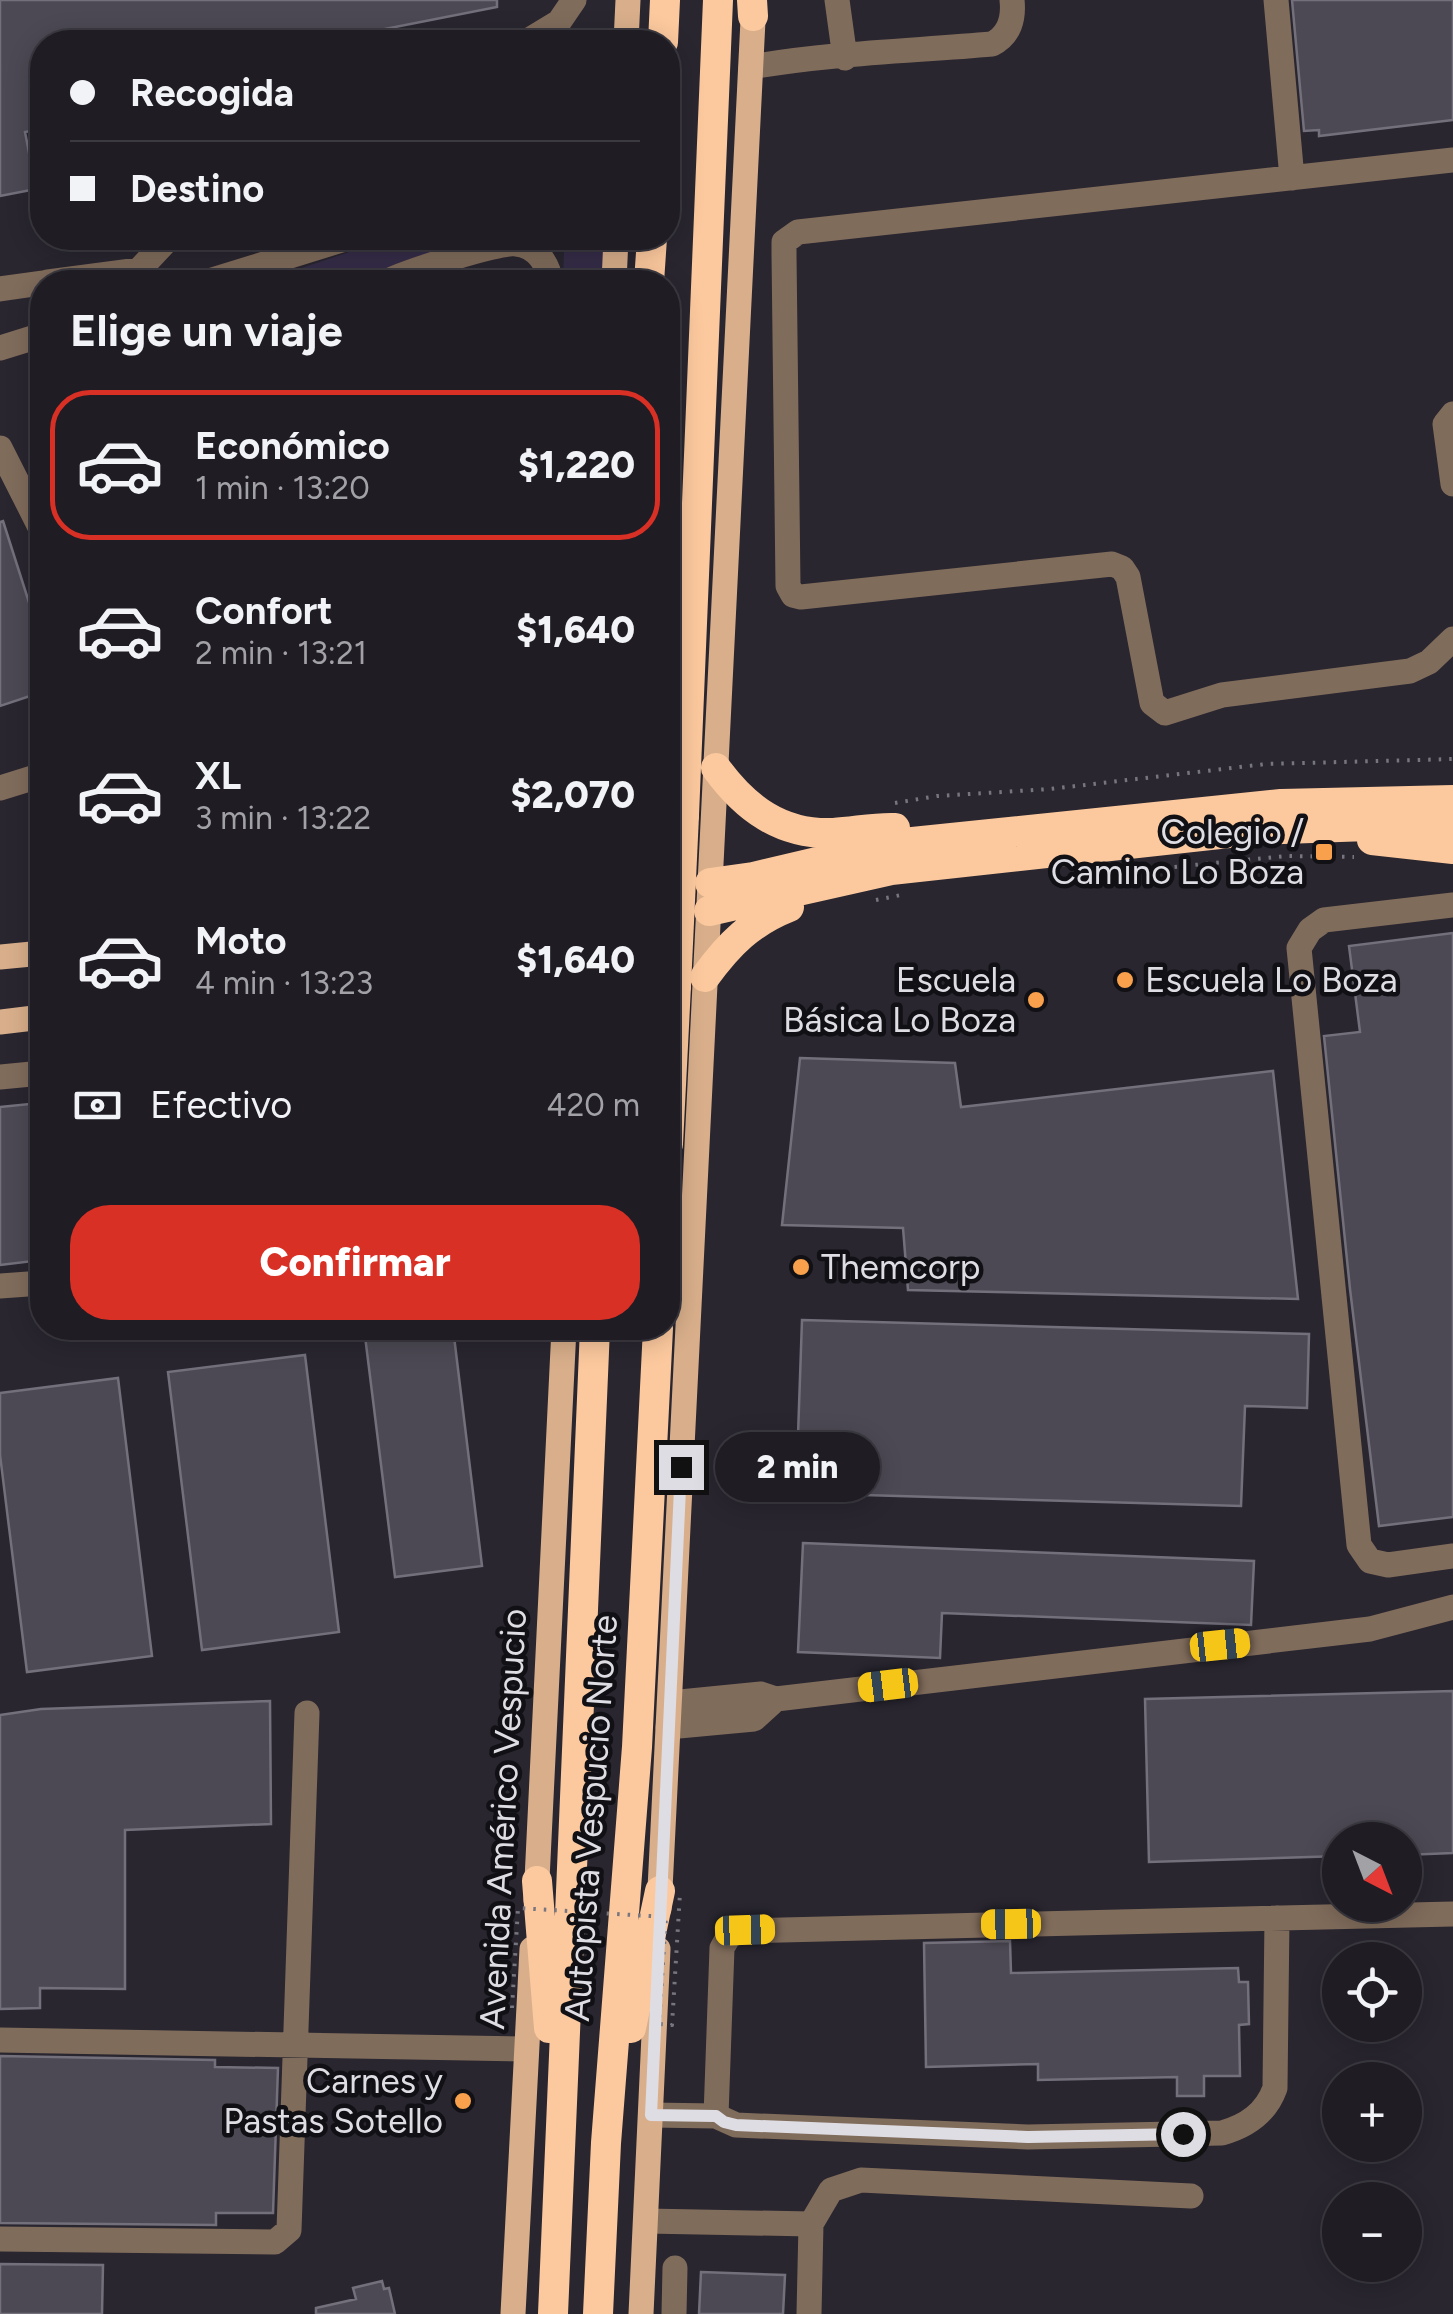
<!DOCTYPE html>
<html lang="es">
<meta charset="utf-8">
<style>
:root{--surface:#1f1c24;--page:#27252c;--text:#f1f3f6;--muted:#a1a1a6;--line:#3c3a41;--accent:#d93025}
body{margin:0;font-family:Figtree,sans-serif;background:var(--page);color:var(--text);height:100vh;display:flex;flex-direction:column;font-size:38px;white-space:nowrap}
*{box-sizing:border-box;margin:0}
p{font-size:32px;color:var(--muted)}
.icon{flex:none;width:55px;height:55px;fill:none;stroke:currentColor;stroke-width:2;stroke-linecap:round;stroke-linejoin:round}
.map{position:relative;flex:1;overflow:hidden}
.drawer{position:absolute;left:30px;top:270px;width:650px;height:1070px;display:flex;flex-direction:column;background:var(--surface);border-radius:40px;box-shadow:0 5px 25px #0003,0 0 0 2px var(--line)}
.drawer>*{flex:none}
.banner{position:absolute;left:30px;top:30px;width:650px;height:220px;border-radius:40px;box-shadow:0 5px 25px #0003,0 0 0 2px var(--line);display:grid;align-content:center;height:220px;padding:0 40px;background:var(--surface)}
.needle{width:65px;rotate:138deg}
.fabs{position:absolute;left:1322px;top:1822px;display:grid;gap:20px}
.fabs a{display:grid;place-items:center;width:100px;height:100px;border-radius:50%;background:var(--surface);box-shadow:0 5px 25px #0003,0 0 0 2px var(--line);font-size:50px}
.end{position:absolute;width:45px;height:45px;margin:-22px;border:12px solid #dfdde4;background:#111;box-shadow:0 0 0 5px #111}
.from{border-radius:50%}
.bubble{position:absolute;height:70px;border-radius:35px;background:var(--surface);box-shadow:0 5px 25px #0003,0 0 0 2px var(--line);font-size:32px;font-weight:800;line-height:70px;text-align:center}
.car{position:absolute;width:30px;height:60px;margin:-30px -15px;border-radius:12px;box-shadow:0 0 8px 2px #0007;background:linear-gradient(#f5c518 24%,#345 0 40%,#f5c518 0 76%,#345 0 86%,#f5c518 0)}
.banner b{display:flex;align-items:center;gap:35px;height:95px;font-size:38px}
.banner b+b{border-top:2px solid var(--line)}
.banner i{width:25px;height:25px;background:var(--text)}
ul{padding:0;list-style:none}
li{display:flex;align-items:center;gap:30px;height:150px;margin:0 20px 15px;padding:0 20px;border:5px solid transparent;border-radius:40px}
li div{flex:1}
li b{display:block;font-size:38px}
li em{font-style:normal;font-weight:800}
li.current{border-color:var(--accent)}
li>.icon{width:90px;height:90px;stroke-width:1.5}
h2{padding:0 40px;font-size:45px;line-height:120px}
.pay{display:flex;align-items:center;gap:25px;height:110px;padding:0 40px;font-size:38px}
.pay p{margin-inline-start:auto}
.cta{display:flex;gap:20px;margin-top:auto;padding:20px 40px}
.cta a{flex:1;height:115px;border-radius:40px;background:var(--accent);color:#fff;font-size:40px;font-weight:800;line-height:115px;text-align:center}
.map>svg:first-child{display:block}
</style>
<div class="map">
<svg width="1453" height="2314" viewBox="0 0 1453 2314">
<rect width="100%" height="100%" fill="#292630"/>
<path fill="#362d49" d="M391,238H485L363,282H260Z
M556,238H605L602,282H563L564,252Z"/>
<path fill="#4c4954" stroke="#73707c" stroke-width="2.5" d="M0,0H497V7L319,42H42V129L25,132L36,189L0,196Z
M1292,0H1453V120L1319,136V130L1304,131Z
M3,521L42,643V692L0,706V522Z
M1453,933V1517L1379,1526L1350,1289L1324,1036L1360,1032L1349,946Z
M800,1058L955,1063L961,1107L1273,1071L1298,1299L908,1290L903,1228L782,1225Z
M39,1103L42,1136V1260L0,1265V1107Z
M802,1320L1309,1334L1307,1408L1245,1406L1241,1506L796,1493Z
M364,1328H453L482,1566L395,1577Z
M305,1355L339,1632L202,1650L168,1372Z
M118,1378L152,1656L27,1672L0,1455V1393Z
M803,1543L1254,1561L1251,1625L942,1613L940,1658L798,1652Z
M1453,1691V1853L1405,1855V1840H1340V1856L1149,1862L1145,1699Z
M270,1701L271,1824L125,1830V1989L40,1988V2008L0,2009V1715L41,1709Z
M1010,1941L1011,1973L1238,1968L1239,1982H1248L1249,2024L1239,2025L1240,2076H1204V2096H1177V2077L1038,2080V2064L926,2067L924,1943Z
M0,2056L215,2060V2067L278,2068L273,2213H216V2225L0,2223Z
M0,2264L103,2265L102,2314H0Z
M701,2272L785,2275L783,2314H699Z
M382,2281L384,2289L389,2288L395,2314H316V2308L356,2299L353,2288Z"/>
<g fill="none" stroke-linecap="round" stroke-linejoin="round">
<path stroke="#77757e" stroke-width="4" stroke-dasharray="2.5 8" stroke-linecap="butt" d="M895,803L937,796L1050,789L1266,764L1453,759
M1070,877L1287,856L1354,857
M876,900L906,894"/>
<path stroke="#806c5b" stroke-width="25" d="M837,0L845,58
M1276,0L1292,178
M526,42L559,22L574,0
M751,67C830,53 912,51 992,44C1010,35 1014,18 1012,0
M1453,160L798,232L784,242V254L788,586L793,595L801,597L1112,564L1122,568L1128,577L1152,703L1165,713L1222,695L1410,671L1429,662L1453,639
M48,282L139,270L169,238
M206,282L348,238
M386,282C403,273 500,241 516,244C537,246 548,264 551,282
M0,289L42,283
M0,348L42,335
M1453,414L1445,424L1453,484
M0,448L42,531
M0,788L42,775
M1453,905L1324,920L1310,930L1299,948L1359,1545L1370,1561L1388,1565L1453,1556
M0,1077L42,1073
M0,1286L42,1283
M670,1703L761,1694L776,1699L1370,1629L1453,1607
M668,1727L754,1719L776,1699
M0,2040L526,2049
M651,2115L716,2116L722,1948L729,1936L739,1931L1453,1914
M716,2116L736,2125L1028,2137L1222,2133C1247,2126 1266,2113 1275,2088L1277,1918
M646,2221L811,2224
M0,2239L275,2242L289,2230L307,1713
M674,2314L675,2268
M809,2314L811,2224L831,2190L861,2180L1191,2196"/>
<path stroke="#d9af8b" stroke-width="25" d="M626,42L628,0
M614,282L616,238
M0,957L42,953
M0,1022L42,1017
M536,1900L564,1328
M659,1909L754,0
M513,2314L532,1949
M641,2314L658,1949"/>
<path stroke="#fcc99e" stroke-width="30" d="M752,0L753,16
M663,42L665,0
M649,282L652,238
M716,768C745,808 781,835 833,833C854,832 874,827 895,828
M684,815L718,0
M1372,840L1453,849
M710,883L753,877L893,844L1281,804L1453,800
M709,911L891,870L1256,830L1453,823
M705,977C729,944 751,922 789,907
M668,1144L676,986
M537,1881L549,2028
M631,2028L660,1891
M553,2314L595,1328
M598,2314L606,2143L637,1747L658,1328"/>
<path stroke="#77757e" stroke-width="4" stroke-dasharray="2.5 8" stroke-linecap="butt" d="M512,2008L518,1908L666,1917L659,2024L672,2025L680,1893"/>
<path stroke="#fcc99e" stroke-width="30" d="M676,986L684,815"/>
</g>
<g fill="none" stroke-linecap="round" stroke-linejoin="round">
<path stroke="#dfdde4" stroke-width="12" d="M681,1467L651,2115L716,2116L724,2122L736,2125L1028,2137L1183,2134"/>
</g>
<g fill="#f8a04b" stroke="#111014" stroke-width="4">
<rect x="1314" y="842" width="20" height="20" rx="5"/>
<circle cx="1125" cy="980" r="10"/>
<circle cx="1036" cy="1000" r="10"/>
<circle cx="801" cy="1267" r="10"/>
<circle cx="463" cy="2101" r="10"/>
</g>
<g text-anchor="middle" stroke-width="9" stroke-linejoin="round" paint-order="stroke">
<g font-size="35" fill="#dfdde4" stroke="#111014" text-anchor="end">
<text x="1304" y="844">Colegio /<tspan x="1304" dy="40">Camino Lo Boza</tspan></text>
<text x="1016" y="992">Escuela<tspan x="1016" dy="40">Básica Lo Boza</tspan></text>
<text x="1145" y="992" text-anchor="start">Escuela Lo Boza</text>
<text x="821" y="1279" text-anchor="start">Themcorp</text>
<text x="443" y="2093">Carnes y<tspan x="443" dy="40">Pastas Sotello</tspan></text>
</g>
<g font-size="35" fill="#dfdde4" stroke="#111014">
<text transform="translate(591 1818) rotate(-86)" y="12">Autopista Vespucio Norte</text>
<text transform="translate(503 1819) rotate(-87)" y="12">Avenida Américo Vespucio</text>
</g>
</g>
</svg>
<div class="fabs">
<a><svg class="needle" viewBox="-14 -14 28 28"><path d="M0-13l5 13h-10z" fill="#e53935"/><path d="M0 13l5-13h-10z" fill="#a1a1a6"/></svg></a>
<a><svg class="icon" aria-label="locate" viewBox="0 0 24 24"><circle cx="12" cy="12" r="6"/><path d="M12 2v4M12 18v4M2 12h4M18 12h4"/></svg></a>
<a>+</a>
<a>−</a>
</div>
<i class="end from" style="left:1183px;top:2134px"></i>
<i class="end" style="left:681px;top:1467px"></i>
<div class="bubble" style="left:715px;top:1432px;width:165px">2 min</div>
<i class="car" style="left:1220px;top:1645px;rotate:84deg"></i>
<i class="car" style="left:888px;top:1685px;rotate:263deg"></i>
<i class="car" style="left:1011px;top:1924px;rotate:269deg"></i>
<i class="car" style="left:745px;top:1930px;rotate:88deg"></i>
<div class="banner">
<b><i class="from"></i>Recogida</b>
<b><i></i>Destino</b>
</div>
<section class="drawer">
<h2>Elige un viaje</h2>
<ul>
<li class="current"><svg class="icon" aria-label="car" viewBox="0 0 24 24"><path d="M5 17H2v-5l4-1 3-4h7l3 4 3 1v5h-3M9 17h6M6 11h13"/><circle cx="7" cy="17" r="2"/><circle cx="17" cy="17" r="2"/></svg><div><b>Económico</b><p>1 min · 13:20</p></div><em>$1,220</em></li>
<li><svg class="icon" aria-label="car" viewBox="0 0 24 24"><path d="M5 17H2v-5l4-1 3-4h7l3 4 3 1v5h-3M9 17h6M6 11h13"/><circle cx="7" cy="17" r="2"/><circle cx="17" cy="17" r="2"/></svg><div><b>Confort</b><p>2 min · 13:21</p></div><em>$1,640</em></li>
<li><svg class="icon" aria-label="car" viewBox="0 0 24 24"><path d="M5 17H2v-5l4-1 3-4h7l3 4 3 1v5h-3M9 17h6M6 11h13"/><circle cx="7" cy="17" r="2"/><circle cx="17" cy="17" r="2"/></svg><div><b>XL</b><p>3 min · 13:22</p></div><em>$2,070</em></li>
<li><svg class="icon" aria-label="car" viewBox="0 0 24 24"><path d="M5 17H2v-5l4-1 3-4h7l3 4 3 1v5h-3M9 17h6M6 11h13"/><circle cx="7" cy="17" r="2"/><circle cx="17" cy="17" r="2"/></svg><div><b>Moto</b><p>4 min · 13:23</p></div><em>$1,640</em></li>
</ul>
<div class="pay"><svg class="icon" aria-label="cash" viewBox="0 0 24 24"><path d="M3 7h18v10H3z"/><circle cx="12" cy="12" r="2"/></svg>Efectivo<p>420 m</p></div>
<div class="cta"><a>Confirmar</a></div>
</section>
</div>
